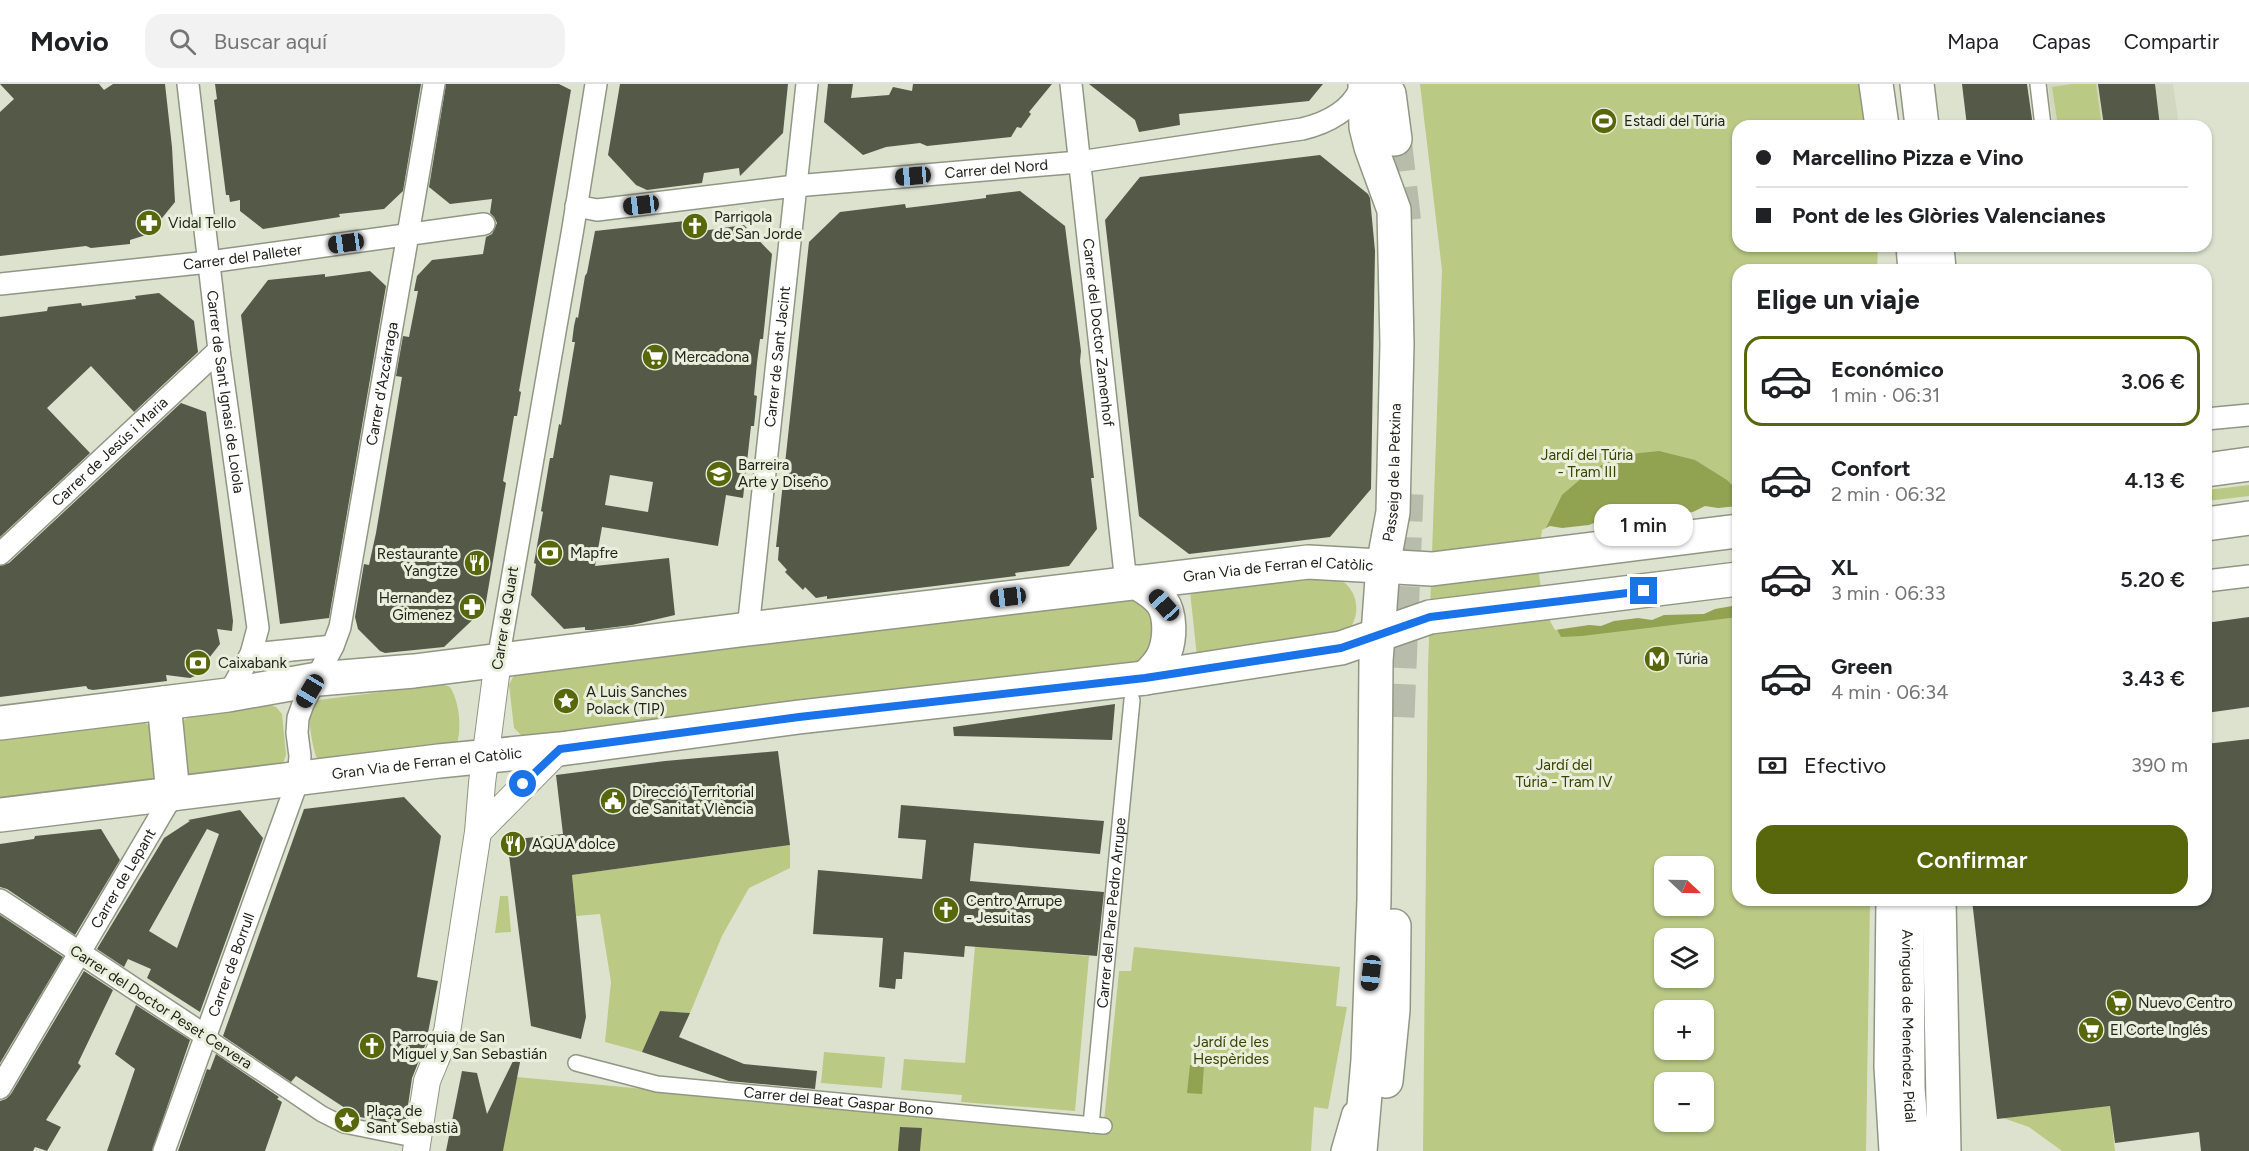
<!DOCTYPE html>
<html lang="es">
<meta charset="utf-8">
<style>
:root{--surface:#fff;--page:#f2f2f2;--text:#202124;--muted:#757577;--line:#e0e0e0;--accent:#58660c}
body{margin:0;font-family:Figtree,sans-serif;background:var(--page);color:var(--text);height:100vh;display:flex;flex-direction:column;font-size:22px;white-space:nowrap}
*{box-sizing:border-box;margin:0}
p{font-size:20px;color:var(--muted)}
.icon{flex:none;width:33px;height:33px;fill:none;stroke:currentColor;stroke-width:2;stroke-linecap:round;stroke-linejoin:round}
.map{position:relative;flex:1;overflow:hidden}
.sheet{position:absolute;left:1732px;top:180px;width:480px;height:642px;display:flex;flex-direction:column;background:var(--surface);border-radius:18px;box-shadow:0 2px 4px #0004}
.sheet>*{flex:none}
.hud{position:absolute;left:1732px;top:36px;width:480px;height:132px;border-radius:18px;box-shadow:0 2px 4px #0004;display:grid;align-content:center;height:132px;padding:0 24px;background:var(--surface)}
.needle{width:39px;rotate:112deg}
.controls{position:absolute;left:1654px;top:772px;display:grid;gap:12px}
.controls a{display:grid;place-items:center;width:60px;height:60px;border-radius:12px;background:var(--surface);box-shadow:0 2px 4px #0004;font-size:30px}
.end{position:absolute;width:27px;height:27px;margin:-14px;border:8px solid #1a73e8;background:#fff;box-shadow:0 0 0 3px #fff}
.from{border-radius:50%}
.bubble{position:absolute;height:42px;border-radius:18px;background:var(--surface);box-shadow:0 2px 4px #0004;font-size:20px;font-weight:600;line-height:42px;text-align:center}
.car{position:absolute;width:18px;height:36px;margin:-18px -9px;border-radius:8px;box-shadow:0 0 4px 2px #0007;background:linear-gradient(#222 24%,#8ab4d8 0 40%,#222 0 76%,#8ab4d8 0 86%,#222 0)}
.hud b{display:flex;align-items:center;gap:21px;height:57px;font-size:22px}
.hud b+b{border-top:2px solid var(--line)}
.hud i{width:15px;height:15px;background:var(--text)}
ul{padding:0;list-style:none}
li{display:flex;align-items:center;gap:18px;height:90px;margin:0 12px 9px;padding:0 12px;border:3px solid transparent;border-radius:18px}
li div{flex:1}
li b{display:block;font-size:22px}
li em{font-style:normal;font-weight:600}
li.selected{border-color:var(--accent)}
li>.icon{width:54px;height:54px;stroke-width:1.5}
h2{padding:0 24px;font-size:27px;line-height:72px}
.pay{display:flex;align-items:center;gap:15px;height:66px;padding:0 24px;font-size:22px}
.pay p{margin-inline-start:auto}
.primary-button{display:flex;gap:12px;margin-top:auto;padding:12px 24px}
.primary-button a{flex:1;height:69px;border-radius:18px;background:var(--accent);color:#fff;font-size:24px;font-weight:600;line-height:69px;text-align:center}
header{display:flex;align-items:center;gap:36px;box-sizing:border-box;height:84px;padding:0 30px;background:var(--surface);border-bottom:2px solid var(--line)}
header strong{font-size:28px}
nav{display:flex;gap:33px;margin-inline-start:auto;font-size:21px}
.search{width:420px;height:54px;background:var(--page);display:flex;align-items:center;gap:15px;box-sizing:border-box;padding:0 21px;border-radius:18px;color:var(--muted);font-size:22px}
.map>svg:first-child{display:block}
</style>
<header>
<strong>Movio</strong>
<div class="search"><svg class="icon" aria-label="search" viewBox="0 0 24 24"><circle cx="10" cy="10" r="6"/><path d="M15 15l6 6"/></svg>Buscar aquí</div>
<nav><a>Mapa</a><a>Capas</a><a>Compartir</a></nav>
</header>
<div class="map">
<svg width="2249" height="1067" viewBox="0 0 2249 1067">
<rect width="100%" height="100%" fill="#dde2cf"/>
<path fill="#d1d8bf" d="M2048,0H2173L2179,42H2053Z"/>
<path fill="#bac984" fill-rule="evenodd" d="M1420,0H1861L1867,42H1738V162H1878L1877,186H1738V816H1870L1866,1067H1423L1428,583L1442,186ZM1665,783H1704V822H1665ZM1665,855H1704V894H1665ZM1665,927H1704V966H1665ZM1665,999H1704V1038H1665Z
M2072,0H2096L2102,42H2058L2052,3Z
M2249,401V412L2207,417V406Z
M1310,494C1317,494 1327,492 1334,494C1354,498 1362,524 1352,541C1350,545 1346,548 1342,552L1197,573L1190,507Z
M1141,514L1160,544L1143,580L1013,592L534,655L522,652L514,644L509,601L513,593L521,588Z
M442,600L450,603C459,617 462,643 457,659L318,676C313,668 308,637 310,627C311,621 315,619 319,616Z
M270,621L276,623L282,630L286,671L283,679L276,685L188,692L185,687L181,642L184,636L190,632Z
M141,636L150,642L154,692L146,701L0,720V654Z
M790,761V784L749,804L722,852L690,929L660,927L642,968L605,958L611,898L600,830L576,832L572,791Z
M500,812H508L511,848L495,849Z
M975,862L1089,872L1075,1027L961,1018L962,1011L901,1006L904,975L965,979Z
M1134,863L1340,883L1336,922L1347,923L1328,1025L1314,1023L1311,1067H503L517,993L1103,1048L1119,887H1131Z
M824,968L885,973L882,1004L821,999Z
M2110,1022L2115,1067H2062L2029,1043L2003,1034Z"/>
<path fill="#91a250" d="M1659,367L1695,376L1727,396L1738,407V533L1582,552L1561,553L1552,535L1545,446L1562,411L1590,387L1622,371Z
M1190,981L1204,982L1202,1010L1187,1009Z"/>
<path fill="#dde2cf" d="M1705,422L1718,424L1738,422V521L1715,525L1704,530L1664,531L1652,536L1638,534L1614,537L1601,542L1589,541L1555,546L1550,537L1540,498L1538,480L1542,446L1550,442L1562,444L1589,441L1601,436L1614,438L1642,435L1653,429L1666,431L1693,428Z"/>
<path fill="#555948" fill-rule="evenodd" d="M0,0H99L104,6L113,0H165L172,63L175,118L149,150L130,156V160L91,164L86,162L0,172V28L14,15Z
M215,0H421L403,107L384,125L339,130L340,133L263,145L240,127V116L230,118L229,111H226L214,16L217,15Z
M446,0H559L571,6L519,307L521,308L517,332H514L503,397L506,399L485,524L444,563L385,569L380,567L358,545L355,533L364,480L369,481L376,449L402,293L396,292L403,252L409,253L418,207H414L417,192L432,176L483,170L486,153L492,150L497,139L494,133L490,129L492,115L450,120L429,103Z
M620,0H788L783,49L740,92L739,84L704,89L702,99L647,106L636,101L608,71Z
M828,0H853L851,14L889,11L893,3L912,7L913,0H1052L1029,28L1031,30L1021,44L1017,43L1011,53L927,62L920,59L886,63L863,71L824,38Z
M1089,0H1323L1309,17L1179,30L1180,41L1139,48L1135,36Z
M1962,0H2027L2033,42H1967Z
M2098,0H2155L2160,42H2104Z
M1320,71L1368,110L1370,114L1375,167L1371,405L1330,453L1189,470L1139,432L1105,136L1140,93Z
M1020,107L1065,142L1081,267L1080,277L1094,394H1091L1097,445L1069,482L1015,489L1016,492L935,502L827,515V512L816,514L805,503L803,506L785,488L787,486L778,476L779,463H776L809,158L840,128L905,120L906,124L931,121L986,114V111Z
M703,135L702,147L744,141L772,170L763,255H760L757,279L754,311L757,312L754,342H751L743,414L726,411L718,462L602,443L595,482L669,474L675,531L632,541L592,546H585V543L564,545L531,511L536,480L534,479L543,428L541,427L550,374H553L559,340L561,341L575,258H572L574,242L576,233L578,234L585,192L587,189L595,147ZM610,391L653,398L648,428L605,421Z
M370,187L386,202L329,534L280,540L241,231L268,196L325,190V193Z
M159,209L194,237L198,268L134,328L91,282L47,324L90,369L0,453V233L47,227L48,223L81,219L82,222L136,215L135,212Z
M181,319L206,328L233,537L232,547L217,545L220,560L195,592L190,594L166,591L167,597L93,606L88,605L86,602L0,613V482L9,479Z
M2249,533V623L2206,629V539Z
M1115,620L1112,656L954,652L953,643Z
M2249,655V1067H2201L2199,1048L2115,1059L2110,1022L1997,1035L1972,816H2206V660Z
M778,667L790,761L572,791L586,933L581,955L531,942L507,756L563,750L556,691L665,677Z
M404,713L441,752L417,893L438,897L426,959L412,994L405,1042L350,1031L345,1024L296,992L291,998L223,952L304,725Z
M901,721L1104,737L1100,770L974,759L970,797L1104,808L1097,872L965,862L964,873L904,868L902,895H896L895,905L879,903L883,854L813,850L818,786L922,795L926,756L898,754Z
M240,726L263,754L200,928L147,894L151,885L128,875L124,883L97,865L164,754L190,737L188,736ZM207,745L219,750L177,864L149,847Z
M101,745L120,776L75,851L7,805L0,803V760L34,755L35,752Z
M0,831L63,873L0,979Z
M84,887L113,906L78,979L81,982L46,1036L61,1043L47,1067L35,1063L33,1067H0V1017L6,1015L11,1010Z
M136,921L190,956L152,1067H107L135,985L115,970Z
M660,927L690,929L679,953L744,980L817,987L815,1005L729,997L642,968Z
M216,970L279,1013L277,1015L282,1018L265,1067H178L207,985L210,986Z
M516,971L521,973L503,1067H446L462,987L477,989L487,1030Z
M900,1043L922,1044L920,1067H898Z"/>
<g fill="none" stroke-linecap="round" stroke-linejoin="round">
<path stroke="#b8bcab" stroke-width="33" stroke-dasharray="33 16" stroke-linecap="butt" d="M1395,55L1405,140
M1398,633L1407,410"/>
<g stroke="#919684" stroke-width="18">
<g id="pedestrian">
<path d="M2038,0L2043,42"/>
<path d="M206,952L322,1030L344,1041L418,1056"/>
<path id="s1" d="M576,979L657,1000L1104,1042"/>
<path id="s2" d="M1091,1041L1132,616"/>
</g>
</g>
<g stroke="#919684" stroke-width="24">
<g id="minor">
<path id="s3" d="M188,0L219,266L258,544L251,570L228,611"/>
<path id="s4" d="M1071,0L1126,499"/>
<path id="s5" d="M576,122L597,126L795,102L1079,78L1302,45C1327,39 1353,26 1362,0"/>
<path id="s6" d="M0,200L209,178L484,140"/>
<path d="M2206,335L2249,331"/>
<path id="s7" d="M0,470L219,266"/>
<path d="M2206,497L2249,492"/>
<path id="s8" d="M748,545L807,0"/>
<path d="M251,570L333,562"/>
<path d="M498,576L573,144L596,0"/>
<path d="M0,816L206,952"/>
<path d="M1887,816L1885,983L1890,1067"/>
<path id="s9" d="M0,1004L173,710"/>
<path id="s10" d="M164,1067L298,696L300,672L297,649L298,634L303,620L333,562L340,543L434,0"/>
<path d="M1342,1067L1353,1029"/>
</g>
</g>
<g stroke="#919684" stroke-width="28">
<path id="tertiary" d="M478,748L560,665
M416,1067L427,997L447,948L478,748L482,699L498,576"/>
</g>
<g stroke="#919684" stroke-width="36">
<g id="primary">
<path d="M1876,0L1882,42"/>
<path d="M1917,0L1922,42"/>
<path d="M1389,10L1395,55"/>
<path d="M1913,162L1915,186"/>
<path d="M1937,162L1939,186"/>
<path d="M2206,386L2249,380"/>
<path d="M2206,440L2249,434"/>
<path d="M1136,498C1146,504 1155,509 1162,518C1171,531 1170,554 1165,568C1161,579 1153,587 1145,594"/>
<path d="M164,619L173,710"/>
<path id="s11" d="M0,639L228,611L318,595L414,587L748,545L1308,478L1432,485L1738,447"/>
<path id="s12" d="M0,731L439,677L560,665L799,633L1145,594L1341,564L1430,533L1738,495"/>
<path id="s13" d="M1907,816L1908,1004L1913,1067"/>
<path d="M1939,816L1944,1067"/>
<path d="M1386,997L1393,926L1394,842"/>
<path id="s14" d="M1360,1067L1368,976L1374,816L1376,577L1383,482L1393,428L1397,260L1394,126L1371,63L1366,43L1365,0"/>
</g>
</g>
<use href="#pedestrian" stroke="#fff" stroke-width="15"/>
<use href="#minor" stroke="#fff" stroke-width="21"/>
<use href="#tertiary" stroke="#fff" stroke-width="26"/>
<use href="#primary" stroke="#fff" stroke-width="33"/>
</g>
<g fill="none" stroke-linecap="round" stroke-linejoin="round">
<path stroke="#1a73e8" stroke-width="8" d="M523,700L560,665L799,633L1145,594L1341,564L1430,533L1644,507"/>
</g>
<defs>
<g id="stadium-disc" transform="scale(1.35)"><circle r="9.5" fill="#58660c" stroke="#eaefdc"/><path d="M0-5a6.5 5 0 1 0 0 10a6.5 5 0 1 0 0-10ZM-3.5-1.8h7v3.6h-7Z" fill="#fff"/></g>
<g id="pharmacy-disc" transform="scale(1.35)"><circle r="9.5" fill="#58660c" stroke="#eaefdc"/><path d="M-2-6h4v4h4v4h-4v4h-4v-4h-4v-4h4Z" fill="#fff"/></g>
<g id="church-disc" transform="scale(1.35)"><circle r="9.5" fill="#58660c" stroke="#eaefdc"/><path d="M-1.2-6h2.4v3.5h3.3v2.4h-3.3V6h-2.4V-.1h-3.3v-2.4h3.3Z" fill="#fff"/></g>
<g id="supermarket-disc" transform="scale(1.35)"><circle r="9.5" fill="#58660c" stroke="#eaefdc"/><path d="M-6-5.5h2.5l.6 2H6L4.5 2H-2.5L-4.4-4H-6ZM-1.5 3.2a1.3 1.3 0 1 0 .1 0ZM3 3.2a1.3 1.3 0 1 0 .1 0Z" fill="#fff"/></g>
<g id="university-disc" transform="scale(1.35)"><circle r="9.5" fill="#58660c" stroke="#eaefdc"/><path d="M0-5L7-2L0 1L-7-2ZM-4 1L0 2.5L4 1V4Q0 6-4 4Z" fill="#fff"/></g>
<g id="bank-disc" transform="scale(1.35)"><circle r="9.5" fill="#58660c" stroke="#eaefdc"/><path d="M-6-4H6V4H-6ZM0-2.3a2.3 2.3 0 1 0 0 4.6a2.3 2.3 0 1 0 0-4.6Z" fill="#fff"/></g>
<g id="restaurant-disc" transform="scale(1.35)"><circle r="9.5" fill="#58660c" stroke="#eaefdc"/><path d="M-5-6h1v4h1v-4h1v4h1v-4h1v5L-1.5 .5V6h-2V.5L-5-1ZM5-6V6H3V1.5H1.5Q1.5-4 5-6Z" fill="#fff"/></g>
<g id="metro-disc" transform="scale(1.35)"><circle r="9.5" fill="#58660c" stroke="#eaefdc"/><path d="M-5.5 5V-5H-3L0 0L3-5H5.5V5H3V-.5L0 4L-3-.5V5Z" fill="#fff"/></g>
<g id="sight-disc" transform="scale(1.35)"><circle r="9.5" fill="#58660c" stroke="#eaefdc"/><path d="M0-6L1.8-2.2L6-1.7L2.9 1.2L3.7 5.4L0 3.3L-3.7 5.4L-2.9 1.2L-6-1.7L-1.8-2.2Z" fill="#fff"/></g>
<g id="civic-disc" transform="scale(1.35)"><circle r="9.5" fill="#58660c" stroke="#eaefdc"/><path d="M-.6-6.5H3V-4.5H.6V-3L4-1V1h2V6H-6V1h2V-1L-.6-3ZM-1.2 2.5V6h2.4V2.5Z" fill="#fff"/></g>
</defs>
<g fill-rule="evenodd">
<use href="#stadium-disc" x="1604" y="37"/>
<use href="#pharmacy-disc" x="149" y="139"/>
<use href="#church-disc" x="695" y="142"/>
<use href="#supermarket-disc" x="655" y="273"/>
<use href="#university-disc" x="719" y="390"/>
<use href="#bank-disc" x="550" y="469"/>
<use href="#restaurant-disc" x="477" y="479"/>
<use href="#pharmacy-disc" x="472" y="523"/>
<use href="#metro-disc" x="1657" y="575"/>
<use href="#bank-disc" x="198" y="579"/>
<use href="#sight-disc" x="566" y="617"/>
<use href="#civic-disc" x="613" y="717"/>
<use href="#restaurant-disc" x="513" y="760"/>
<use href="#church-disc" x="946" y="826"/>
<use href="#supermarket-disc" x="2119" y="919"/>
<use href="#supermarket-disc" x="2091" y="946"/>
<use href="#church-disc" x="372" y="962"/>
<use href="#sight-disc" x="347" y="1036"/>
</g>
<g text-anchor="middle" stroke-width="6" stroke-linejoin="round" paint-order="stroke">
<g font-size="15" fill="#22241c" stroke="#eaefdc" text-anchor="start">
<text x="1624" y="42">Estadi del Túria</text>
<text x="714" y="138">Parriqola<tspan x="714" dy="17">de San Jorde</tspan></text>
<text x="168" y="144">Vidal Tello</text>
<text x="674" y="278">Mercadona</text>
<text x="738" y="386">Barreira<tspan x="738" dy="17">Arte y Diseño</tspan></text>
<text x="570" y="474">Mapfre</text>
<text x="458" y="475" text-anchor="end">Restaurante<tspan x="458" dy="17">Yangtze</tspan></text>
<text x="452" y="519" text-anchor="end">Hernandez<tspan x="452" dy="17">Gimenez</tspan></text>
<text x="1676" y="580">Túria</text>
<text x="218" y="584">Caixabank</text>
<text x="586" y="613">A Luis Sanches<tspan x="586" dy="17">Polack (TIP)</tspan></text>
<text x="632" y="713">Direcció Territorial<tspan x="632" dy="17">de Sanitat Vlència</tspan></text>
<text x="532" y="765">AQUA dolce</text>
<text x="966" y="822">Centro Arrupe<tspan x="966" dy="17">- Jesuitas</tspan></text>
<text x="2138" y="924">Nuevo Centro</text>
<text x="2110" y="951">El Corte Inglés</text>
<text x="392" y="958">Parroquia de San<tspan x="392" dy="17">Miguel y San Sebastián</tspan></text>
<text x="366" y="1032">Plaça de<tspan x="366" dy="17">Sant Sebastià</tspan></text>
</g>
<g font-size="15" fill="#22241c" stroke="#eaefdc">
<text dy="5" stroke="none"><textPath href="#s5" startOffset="423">Carrer del Nord</textPath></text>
<text dy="5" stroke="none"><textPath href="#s6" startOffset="244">Carrer del Palleter</textPath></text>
<text dy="5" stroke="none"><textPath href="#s4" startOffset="250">Carrer del Doctor Zamenhof</textPath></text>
<text dy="5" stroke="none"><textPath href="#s8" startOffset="274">Carrer de Sant Jacint</textPath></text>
<text dy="5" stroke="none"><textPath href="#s10" startOffset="804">Carrer d'Azcárraga</textPath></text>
<text dy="5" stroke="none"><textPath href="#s3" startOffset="310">Carrer de Sant Ignasi de Loiola</textPath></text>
<text dy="5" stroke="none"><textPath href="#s7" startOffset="150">Carrer de Jesús i Maria</textPath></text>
<text dy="5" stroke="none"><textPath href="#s14" startOffset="680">Passeig de la Petxina</textPath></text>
<text dy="5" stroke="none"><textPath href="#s11" startOffset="1288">Gran Via de Ferran el Catòlic</textPath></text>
<text transform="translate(505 534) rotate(-81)" y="5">Carrer de Quart</text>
<text dy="5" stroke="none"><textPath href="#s12" startOffset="430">Gran Via de Ferran el Catòlic</textPath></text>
<text dy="5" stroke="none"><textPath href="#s9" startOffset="243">Carrer de Lepant</textPath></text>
<text dy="5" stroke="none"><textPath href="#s2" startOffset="213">Carrer del Pare Pedro Arrupe</textPath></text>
<text dy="5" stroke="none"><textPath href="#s10" startOffset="198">Carrer de Borrull</textPath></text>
<text transform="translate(161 923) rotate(33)" y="5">Carrer del Doctor Peset Cervera</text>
<text dy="5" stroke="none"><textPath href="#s13" startOffset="126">Avinguda de Menéndez Pidal</textPath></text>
<text dy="5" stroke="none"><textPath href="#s1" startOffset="266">Carrer del Beat Gaspar Bono</textPath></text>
</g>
<g font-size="15" fill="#394201" stroke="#eaefdc">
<text x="1587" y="376">Jardí del Túria<tspan x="1587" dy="17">- Tram III</tspan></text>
<text x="1564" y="686">Jardí del<tspan x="1564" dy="17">Túria - Tram IV</tspan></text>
<text x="1231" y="963">Jardí de les<tspan x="1231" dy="17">Hespèrides</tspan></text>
</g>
</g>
</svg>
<div class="controls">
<a><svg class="needle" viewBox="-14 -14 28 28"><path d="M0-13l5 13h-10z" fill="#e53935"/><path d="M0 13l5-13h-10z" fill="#757577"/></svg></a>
<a><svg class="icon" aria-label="layers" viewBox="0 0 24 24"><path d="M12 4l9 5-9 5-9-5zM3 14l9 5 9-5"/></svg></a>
<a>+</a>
<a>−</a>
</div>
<i class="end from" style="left:523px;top:700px"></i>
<i class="end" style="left:1644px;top:507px"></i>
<div class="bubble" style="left:1594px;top:420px;width:99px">1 min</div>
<i class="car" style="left:913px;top:92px;rotate:265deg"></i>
<i class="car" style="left:641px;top:121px;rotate:263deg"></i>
<i class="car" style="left:346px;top:159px;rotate:262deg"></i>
<i class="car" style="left:1008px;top:513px;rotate:263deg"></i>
<i class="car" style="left:1164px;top:521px;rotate:318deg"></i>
<i class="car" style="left:310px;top:607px;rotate:211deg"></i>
<i class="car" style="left:1371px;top:889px;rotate:187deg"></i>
<div class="hud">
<b><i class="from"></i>Marcellino Pizza e Vino</b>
<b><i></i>Pont de les Glòries Valencianes</b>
</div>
<section class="sheet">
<h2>Elige un viaje</h2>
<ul>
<li class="selected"><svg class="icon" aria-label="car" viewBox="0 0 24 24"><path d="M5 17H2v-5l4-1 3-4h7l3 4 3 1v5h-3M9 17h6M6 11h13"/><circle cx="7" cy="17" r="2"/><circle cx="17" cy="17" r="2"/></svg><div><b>Económico</b><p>1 min · 06:31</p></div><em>3.06 €</em></li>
<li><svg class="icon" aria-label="car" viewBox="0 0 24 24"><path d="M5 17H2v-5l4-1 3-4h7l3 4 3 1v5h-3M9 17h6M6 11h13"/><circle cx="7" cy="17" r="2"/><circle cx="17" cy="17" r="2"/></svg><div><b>Confort</b><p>2 min · 06:32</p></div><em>4.13 €</em></li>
<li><svg class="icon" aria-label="car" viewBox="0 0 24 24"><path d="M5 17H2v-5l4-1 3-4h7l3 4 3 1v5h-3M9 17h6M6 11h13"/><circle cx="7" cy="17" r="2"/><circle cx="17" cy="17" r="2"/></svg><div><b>XL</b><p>3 min · 06:33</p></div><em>5.20 €</em></li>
<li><svg class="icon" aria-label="car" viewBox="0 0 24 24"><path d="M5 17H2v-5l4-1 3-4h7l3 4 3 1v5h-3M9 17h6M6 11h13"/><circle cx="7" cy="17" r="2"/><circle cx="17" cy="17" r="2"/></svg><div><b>Green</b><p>4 min · 06:34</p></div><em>3.43 €</em></li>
</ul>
<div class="pay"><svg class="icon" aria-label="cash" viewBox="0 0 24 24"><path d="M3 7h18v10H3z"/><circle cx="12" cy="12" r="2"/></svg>Efectivo<p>390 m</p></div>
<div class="primary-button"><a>Confirmar</a></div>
</section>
</div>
